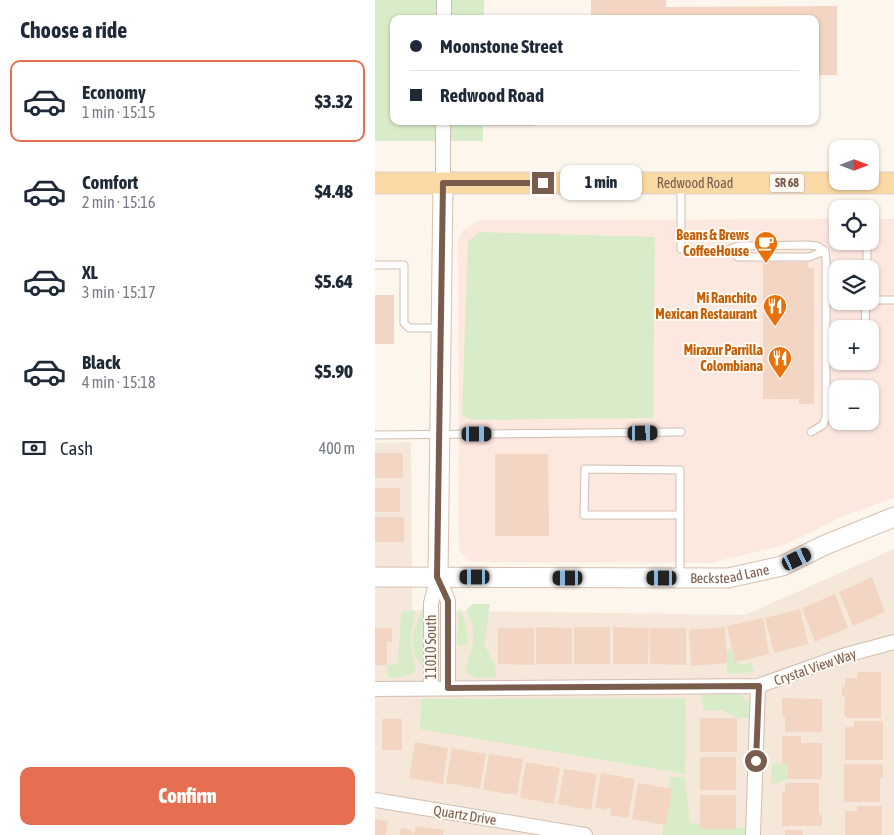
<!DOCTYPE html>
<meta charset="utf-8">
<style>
:root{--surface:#fff;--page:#f2f2f3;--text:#1f2937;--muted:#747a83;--line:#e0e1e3;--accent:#e76f51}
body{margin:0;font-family:"Asap Condensed",sans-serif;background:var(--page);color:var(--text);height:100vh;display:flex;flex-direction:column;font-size:19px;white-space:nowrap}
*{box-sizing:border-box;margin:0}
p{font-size:16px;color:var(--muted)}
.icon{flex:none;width:28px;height:28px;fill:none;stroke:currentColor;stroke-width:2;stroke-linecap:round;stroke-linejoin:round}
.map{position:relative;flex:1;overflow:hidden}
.side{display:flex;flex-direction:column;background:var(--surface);width:375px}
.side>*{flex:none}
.top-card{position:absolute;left:15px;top:15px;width:429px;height:110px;border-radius:10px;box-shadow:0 1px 4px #0004;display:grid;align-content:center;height:110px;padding:0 20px;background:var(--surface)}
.needle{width:32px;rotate:90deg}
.buttons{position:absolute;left:454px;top:140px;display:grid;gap:10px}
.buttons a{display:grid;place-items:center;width:50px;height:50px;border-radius:10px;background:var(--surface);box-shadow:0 1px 4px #0004;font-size:25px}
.end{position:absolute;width:22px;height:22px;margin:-11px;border:6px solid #7a5c4d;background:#fff;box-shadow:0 0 0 2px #fff}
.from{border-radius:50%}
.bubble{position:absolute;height:35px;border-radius:10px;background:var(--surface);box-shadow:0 1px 4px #0004;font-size:16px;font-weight:800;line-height:35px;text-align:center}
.car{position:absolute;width:15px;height:30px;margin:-15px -8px;border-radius:6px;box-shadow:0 0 4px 1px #0007;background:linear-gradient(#222 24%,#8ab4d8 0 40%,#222 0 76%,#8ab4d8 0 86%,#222 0)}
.top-card b{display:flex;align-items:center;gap:18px;height:48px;font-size:19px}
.top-card b+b{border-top:1px solid var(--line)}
.top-card i{width:12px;height:12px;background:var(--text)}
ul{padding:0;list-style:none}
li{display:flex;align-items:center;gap:15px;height:82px;margin:0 10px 8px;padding:0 10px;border:2px solid transparent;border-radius:10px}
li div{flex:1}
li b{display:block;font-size:19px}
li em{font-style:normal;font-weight:800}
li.active{border-color:var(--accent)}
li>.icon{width:45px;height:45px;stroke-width:1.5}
h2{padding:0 20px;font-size:22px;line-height:60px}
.pay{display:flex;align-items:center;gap:12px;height:55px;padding:0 20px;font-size:19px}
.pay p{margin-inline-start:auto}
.primary-button{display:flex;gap:10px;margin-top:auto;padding:10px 20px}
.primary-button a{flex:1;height:58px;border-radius:10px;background:var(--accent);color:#fff;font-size:20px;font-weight:800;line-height:58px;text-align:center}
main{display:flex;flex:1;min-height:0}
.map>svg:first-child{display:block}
</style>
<main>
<section class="side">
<h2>Choose a ride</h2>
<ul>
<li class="active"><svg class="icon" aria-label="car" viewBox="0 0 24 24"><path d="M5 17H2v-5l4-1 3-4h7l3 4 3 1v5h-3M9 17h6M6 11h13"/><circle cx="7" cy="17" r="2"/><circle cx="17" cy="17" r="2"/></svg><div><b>Economy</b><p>1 min · 15:15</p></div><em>$3.32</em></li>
<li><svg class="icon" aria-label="car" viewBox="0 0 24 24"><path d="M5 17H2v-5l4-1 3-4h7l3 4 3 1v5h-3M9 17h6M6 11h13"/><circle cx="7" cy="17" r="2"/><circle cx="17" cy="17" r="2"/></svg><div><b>Comfort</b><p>2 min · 15:16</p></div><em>$4.48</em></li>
<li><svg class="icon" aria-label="car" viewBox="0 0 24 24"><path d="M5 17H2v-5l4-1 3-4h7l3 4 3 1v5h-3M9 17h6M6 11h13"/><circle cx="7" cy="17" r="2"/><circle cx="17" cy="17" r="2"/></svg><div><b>XL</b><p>3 min · 15:17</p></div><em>$5.64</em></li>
<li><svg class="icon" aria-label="car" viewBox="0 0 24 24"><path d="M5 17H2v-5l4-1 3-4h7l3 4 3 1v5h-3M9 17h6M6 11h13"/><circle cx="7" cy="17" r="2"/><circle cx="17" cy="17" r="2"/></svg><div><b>Black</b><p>4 min · 15:18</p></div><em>$5.90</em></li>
</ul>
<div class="pay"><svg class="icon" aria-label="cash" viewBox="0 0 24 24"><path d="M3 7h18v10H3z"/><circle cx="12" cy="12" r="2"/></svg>Cash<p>400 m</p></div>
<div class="primary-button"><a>Confirm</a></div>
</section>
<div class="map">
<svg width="519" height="835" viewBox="0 0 519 835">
<rect width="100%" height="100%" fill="#fdf6ec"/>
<path fill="#f5e8da" d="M36,442L37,610L370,615L519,549V835H0V443Z"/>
<path fill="#fde8e0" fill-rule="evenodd" d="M462,219V241H495V219H519V498L470,515L409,545L335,563L97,562L84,551L83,239L88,230L105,220ZM462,269H495V301H462ZM462,329H495V361H462ZM462,389H495V421H462Z"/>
<path fill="#d8ecc9" d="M0,0H109V19H19V121H108V141H0Z
M104,232L280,237L278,418L97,420L87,415L93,241Z
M98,604H115L109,645L120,664L121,677L102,678L90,672L98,644V627L91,610Z
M48,607L51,631L48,667C45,663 41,658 39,653C34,638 42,621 48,607Z
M84,608C91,620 92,631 93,645L82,646Z
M40,610L35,640L41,672L27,677L13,678L12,665L23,663L26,612Z
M357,649L363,665L376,663L379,672L353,674L349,651Z
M364,694L374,703L376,718H362L347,710L329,711L326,695Z
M311,698L310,774L45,729L46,699Z
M397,763L413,764V779L396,785Z
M295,777H310L315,823L373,829V835H287Z"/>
<path fill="#f3d5c3" d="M216,0H291V7L462,6V75H440V19H216Z
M388,262H433V268H439V404H424V399H388Z
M0,295H19V344H0Z
M0,453H28V478H0Z
M120,454H173L174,536H120Z
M0,488H25V512H0Z
M0,517H29V542H0Z
M497,577L510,612L478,626L464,592Z
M460,594L473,628L440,642L427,608Z
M425,609L433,644L399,653L390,618Z
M388,618L394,654L360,662L352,626Z
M161,627L197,628V664H161Z
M199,627H235V664H199Z
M238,627L274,628L273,664H238Z
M350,627L352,663L316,666L314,630Z
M0,628H17V642H12V665H0Z
M123,628H159V665L123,664Z
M275,628H311V665L275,664Z
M482,672H506V718H471V716H469L470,696H467V687H470V678H482Z
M407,698L447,699V732H410V717H407Z
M325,718H362V752H325Z
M7,719H27V750H7Z
M479,721H508V760H470V727H479Z
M407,736H426V743H447V779H413V764H407Z
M40,742L73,748L68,784L34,778Z
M77,748L111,754L105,789L71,783Z
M114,754L148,759L142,795L108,790Z
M325,757H361V790H325Z
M151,762L185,768L179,804L145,798Z
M469,764H508V778H505V802H469Z
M189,769L222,774L216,810L183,804Z
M226,773L260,779L253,818L235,815L236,808H232V810L220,808Z
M263,783L297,789L291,825L257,819Z
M410,783H444V815H447V826H407V792H410Z
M325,795H361V829H325Z
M482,806H507V835H470V811H482Z
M0,819L13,821L11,835H0Z
M41,826L69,830L68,835H25L26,828L36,830V832L39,833Z
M410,830H428V835H410Z"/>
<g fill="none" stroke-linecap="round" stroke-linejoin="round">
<g stroke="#d1beb0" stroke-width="9">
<path id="lane" d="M111,121H158
M306,184V249
M0,265H29V323L34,328H64
M492,269V250
M495,300H519
M490,329L491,301
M436,432L448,425L451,417V261L450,251L442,246L432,245L363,246L355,249L363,257H434L450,251
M0,435L306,432
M305,515H209L210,469L305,470V578"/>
</g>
<g stroke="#d1beb0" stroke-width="16">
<path id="street" d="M69,19V0
M68,183V121
M63,577L73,601V688
M56,688V603L63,577
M0,689L383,686L467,656L519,642
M0,800L210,835
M378,835L383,686"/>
</g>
<g stroke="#d6c0b0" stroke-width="21">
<g id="secondary">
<path id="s1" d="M0,577L353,578L407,566L450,545L519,517"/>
<path d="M63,577L68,183"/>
</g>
</g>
<g stroke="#dad1cd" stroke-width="23">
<g id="primary">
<path id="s2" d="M0,183H519"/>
</g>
</g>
<use href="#lane" stroke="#fff" stroke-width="7"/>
<use href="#street" stroke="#fff" stroke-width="14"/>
<use href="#secondary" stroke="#fff" stroke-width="19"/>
<use href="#primary" stroke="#fbd9a5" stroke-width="21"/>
</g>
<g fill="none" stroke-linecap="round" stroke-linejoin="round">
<path stroke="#7a5c4d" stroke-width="6" d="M168,183H68L62,577L73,601V688L384,686L381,761"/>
</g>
<defs>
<g id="cafe-pin" transform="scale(1.25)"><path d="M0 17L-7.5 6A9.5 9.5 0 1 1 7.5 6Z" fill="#e8710a" stroke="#fffaf3"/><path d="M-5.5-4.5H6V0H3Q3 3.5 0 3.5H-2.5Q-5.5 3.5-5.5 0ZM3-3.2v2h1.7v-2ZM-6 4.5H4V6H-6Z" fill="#fff"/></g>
<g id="restaurant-pin" transform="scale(1.25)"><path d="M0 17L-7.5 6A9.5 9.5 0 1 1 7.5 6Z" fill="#e8710a" stroke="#fffaf3"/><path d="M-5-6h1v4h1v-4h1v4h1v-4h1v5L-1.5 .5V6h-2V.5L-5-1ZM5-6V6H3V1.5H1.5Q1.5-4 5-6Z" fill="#fff"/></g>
</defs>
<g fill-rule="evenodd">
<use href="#cafe-pin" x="391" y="243"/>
<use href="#restaurant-pin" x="400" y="306"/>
<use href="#restaurant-pin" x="405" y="358"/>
</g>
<g text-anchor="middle" stroke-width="4" stroke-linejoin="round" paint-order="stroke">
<rect fill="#fffaf3" stroke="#a28b7f" stroke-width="1" x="394.5" y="173.5" width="35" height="19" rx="4"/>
<g font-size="12" font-weight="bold" fill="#7a5c4d">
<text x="412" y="187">SR 68</text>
</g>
<g font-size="14" fill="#7a5c4d" stroke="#fffaf3">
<text dy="5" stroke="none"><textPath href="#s2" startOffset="320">Redwood Road</textPath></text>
<text dy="5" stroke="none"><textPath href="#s1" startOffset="355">Beckstead Lane</textPath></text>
<text transform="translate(56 647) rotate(-90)" y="5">11010 South</text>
<text transform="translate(440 667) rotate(-19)" y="5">Crystal View Way</text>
<text transform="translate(90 815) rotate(9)" y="5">Quartz Drive</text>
</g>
<g font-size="14" font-weight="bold" fill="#c56008" stroke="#fffaf3" text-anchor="end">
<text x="374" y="240">Beans &amp; Brews<tspan x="374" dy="16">CoffeeHouse</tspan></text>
<text x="382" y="303">Mi Ranchito<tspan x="382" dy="16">Mexican Restaurant</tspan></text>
<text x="388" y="355">Mirazur Parrilla<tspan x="388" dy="16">Colombiana</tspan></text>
</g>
</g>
</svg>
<div class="buttons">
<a><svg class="needle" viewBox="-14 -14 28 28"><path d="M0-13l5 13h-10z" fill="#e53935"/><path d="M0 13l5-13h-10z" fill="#747a83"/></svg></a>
<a><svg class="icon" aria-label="locate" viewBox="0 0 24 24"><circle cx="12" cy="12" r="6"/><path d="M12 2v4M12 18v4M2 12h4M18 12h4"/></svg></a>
<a><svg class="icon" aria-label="layers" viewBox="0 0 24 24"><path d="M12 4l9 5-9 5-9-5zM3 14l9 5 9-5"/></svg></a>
<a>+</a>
<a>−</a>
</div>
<i class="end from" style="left:381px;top:761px"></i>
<i class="end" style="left:168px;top:183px"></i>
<div class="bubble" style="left:185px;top:165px;width:82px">1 min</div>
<i class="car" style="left:268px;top:433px;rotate:89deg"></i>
<i class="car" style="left:102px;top:434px;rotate:90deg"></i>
<i class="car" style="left:422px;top:559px;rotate:64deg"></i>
<i class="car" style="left:100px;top:577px;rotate:270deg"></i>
<i class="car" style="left:193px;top:578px;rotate:270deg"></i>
<i class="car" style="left:287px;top:578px;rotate:270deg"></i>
<div class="top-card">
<b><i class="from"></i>Moonstone Street</b>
<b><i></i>Redwood Road</b>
</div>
</div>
</main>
